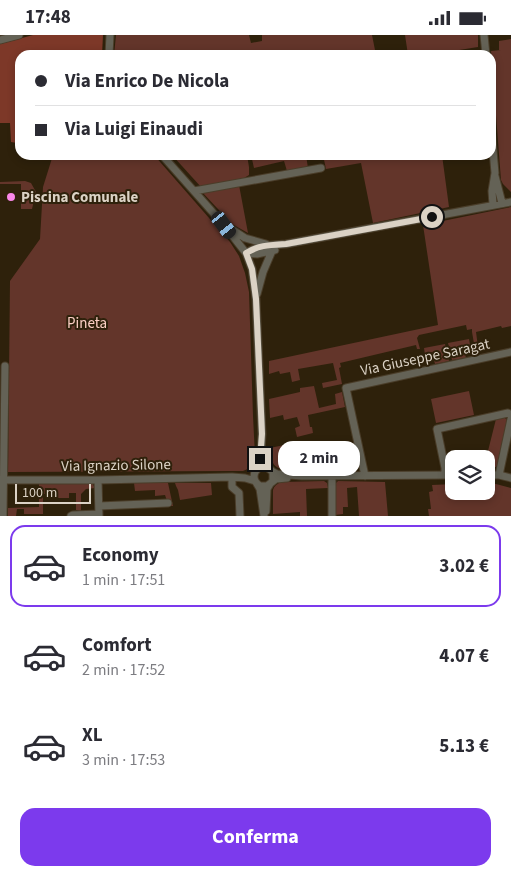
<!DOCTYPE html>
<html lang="it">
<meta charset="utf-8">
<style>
:root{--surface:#fff;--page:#f7f7f7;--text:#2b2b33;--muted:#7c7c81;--line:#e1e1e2;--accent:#7c3aed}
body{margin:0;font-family:"Source Sans 3",sans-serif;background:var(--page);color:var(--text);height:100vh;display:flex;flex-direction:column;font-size:19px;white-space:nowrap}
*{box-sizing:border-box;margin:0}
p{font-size:16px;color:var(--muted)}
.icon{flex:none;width:28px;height:28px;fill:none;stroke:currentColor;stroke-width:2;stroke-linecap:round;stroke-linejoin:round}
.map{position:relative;height:481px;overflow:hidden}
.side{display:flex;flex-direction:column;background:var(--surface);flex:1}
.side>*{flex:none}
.top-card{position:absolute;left:15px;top:15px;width:481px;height:110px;border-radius:15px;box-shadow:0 2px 8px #0003;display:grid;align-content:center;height:110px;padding:0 20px;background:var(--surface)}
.tools{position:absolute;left:445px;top:415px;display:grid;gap:10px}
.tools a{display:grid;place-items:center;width:50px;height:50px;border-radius:10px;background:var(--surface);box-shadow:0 2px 8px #0003;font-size:25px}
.scale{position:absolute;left:15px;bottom:12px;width:76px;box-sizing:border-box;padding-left:5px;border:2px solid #dbd2c5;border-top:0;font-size:14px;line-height:18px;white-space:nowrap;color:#dbd2c5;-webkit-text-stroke:4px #2e210b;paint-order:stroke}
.end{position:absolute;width:22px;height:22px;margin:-11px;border:6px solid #dbd2c5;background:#111;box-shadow:0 0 0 2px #111}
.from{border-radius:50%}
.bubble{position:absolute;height:35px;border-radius:15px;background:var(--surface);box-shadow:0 2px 8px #0003;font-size:16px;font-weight:700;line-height:35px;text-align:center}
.car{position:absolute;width:15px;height:30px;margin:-15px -8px;border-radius:6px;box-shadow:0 0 4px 1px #0007;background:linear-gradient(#222 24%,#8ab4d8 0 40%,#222 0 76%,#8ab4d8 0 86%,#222 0)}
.top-card b{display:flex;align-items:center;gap:18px;height:48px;font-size:19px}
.top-card b+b{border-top:1px solid var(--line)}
.top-card i{width:12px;height:12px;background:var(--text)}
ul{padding:9px 0 0;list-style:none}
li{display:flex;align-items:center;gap:15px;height:82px;margin:0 10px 8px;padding:0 10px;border:2px solid transparent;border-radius:15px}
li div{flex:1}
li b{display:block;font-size:19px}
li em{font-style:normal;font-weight:700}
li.active{border-color:var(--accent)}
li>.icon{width:45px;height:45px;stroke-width:1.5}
.action{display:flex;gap:10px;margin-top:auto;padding:10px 20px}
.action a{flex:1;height:58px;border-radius:15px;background:var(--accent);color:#fff;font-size:20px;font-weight:700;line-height:58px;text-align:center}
.status{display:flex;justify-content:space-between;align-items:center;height:35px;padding:0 25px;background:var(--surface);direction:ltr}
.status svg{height:14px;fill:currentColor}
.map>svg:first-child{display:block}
</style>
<div class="status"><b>17:48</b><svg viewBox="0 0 49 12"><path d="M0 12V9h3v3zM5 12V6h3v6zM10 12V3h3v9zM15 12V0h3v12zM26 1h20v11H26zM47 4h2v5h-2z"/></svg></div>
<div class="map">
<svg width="511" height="481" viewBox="0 0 511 481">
<rect width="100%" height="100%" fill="#2e210b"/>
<path fill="#63352a" d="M116,0H249L251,8L262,6V0H372L376,20H114Z
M405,0H478V12L428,20H408Z
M511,4V157L503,149L501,145L491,16L501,15H499V6Z
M53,120H154L230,207L239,221L245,238L249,257L253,381L255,421V427L252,432L243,436H234L8,437L10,246L40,204L43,152Z
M172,120H247L249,132V140L241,145L201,152Z
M251,120H306L308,133L287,136L284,126L254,133Z
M323,120H442L449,172L373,188L361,128L326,134Z
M25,146L31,148L36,157L32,174H21V149H0V147Z
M239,150L248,198L232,189L202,157Z
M511,172V291L502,293L501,291L476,297L479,319L476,320L472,297V294L467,295L466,290L419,300L417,303L420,314H417L416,310L340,328L341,332L339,333L342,349L323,353L322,348L337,345L333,328L298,334L300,345L292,347L290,337L280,339L279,336L269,339V326L438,290L423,190Z
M469,304L470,310H463L466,323L452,325L448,308Z
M445,309L449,326L435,329L432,317L425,320L424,313Z
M314,351L319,373L336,369L335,359L342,357L345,372L308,380L310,392H312L313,398L297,402L295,393L300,391L297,382L284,385L283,380L270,383L269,364L300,357V353Z
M469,356L474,380L436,388L431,364Z
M502,382L505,383L507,385L497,431L496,432L486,433V424L496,384Z
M289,409L292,422L308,419L307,411L310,410L314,435C307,435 300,435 293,435C275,435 271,431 270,413Z
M324,446L327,448L328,453L306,454L307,481H300V477L273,479V455C274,451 277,449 281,447Z
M338,446L385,447L388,481H359L357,452L347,453L348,472H343V479L335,480V449Z
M92,448L95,453L86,454L81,459V476L76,475V458H69V463H50V459H43V479H24V474H17L16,481H8V473L39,472V449Z
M134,448H168L173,471H171L170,466H167L165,460L155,461V455L135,456Z
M175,448H211L212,460L180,465L178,455L176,451Z
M454,449V456H486V449H496L511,453V481H429L428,474H431L429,457L433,456L432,450Z"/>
<path fill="#7d3828" d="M33,0H103L102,20H20V114L17,108L11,107L10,88H0V9Z"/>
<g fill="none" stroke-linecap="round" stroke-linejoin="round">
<g stroke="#4a3d29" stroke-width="9">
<path id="minor" d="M484,0L486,20
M0,5L19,0
M109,20L110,0
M491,93L495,138L492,156L493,170
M162,120L224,190L246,218L252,234L256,264L262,399L261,417L257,434
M495,141L502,168
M194,156L321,133
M228,192L245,203L266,209
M246,218C259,210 270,210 286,209L511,167
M246,218L257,219L275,215
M257,259L263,237L272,216
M273,437L277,439L302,441L454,440
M445,440V433L437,394L508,378L511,380
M486,440H499L511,443
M499,440L511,384
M365,441L346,353L511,317
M232,442V452L239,458L240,481
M0,445H98L232,442L245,443L255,446
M98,445L99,481
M273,446V437L267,432H260C252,437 252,446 260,451H267L276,444L287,443
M257,449L260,454L264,481
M99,471L168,468
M266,476L267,454L270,449
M3,481L5,331
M71,481L73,480L99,479
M332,481V441"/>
</g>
<use href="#minor" stroke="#646256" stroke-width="7"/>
</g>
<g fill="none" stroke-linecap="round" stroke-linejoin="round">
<path stroke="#dbd2c5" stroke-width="6" d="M260,424L262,399L256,264L252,234L246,218C259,210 270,210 286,209L432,182"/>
</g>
<circle fill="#f987e9" stroke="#2e210b" stroke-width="2" cx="11" cy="162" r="5"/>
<g text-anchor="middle" stroke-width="4" stroke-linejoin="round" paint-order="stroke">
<g font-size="15" font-weight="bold" fill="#dbd2c5" stroke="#2e210b" text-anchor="start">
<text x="21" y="167">Piscina Comunale</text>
</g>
<g font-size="15" fill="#fcd0c5" stroke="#2e210b">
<text x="87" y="293">Pineta</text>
</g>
<g font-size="15" fill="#dbd2c5" stroke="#2e210b">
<text transform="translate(425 322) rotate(-12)" y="5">Via Giuseppe Saragat</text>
<text transform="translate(116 430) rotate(-1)" y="5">Via Ignazio Silone</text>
</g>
</g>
</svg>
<div class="tools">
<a><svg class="icon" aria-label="layers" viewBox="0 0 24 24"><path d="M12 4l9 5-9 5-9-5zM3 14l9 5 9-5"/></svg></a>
</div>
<div class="scale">100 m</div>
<i class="end from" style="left:432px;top:182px"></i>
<i class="end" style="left:260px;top:424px"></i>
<div class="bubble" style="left:278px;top:406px;width:82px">2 min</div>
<i class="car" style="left:224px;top:190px;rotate:143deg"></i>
<div class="top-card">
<b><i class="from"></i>Via Enrico De Nicola</b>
<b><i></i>Via Luigi Einaudi</b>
</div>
</div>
<section class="side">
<ul>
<li class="active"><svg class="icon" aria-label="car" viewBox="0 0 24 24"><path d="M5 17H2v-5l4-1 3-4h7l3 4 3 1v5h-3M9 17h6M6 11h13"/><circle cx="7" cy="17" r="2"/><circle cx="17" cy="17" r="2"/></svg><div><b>Economy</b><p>1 min · 17:51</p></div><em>3.02 €</em></li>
<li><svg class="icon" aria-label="car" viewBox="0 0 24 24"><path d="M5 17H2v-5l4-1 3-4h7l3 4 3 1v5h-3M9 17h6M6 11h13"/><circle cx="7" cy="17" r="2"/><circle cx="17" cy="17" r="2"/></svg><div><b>Comfort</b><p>2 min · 17:52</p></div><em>4.07 €</em></li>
<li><svg class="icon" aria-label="car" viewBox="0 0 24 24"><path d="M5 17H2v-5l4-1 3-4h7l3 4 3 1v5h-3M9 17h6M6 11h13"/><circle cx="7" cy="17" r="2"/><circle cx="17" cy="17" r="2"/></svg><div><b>XL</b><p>3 min · 17:53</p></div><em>5.13 €</em></li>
</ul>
<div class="action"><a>Conferma</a></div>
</section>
